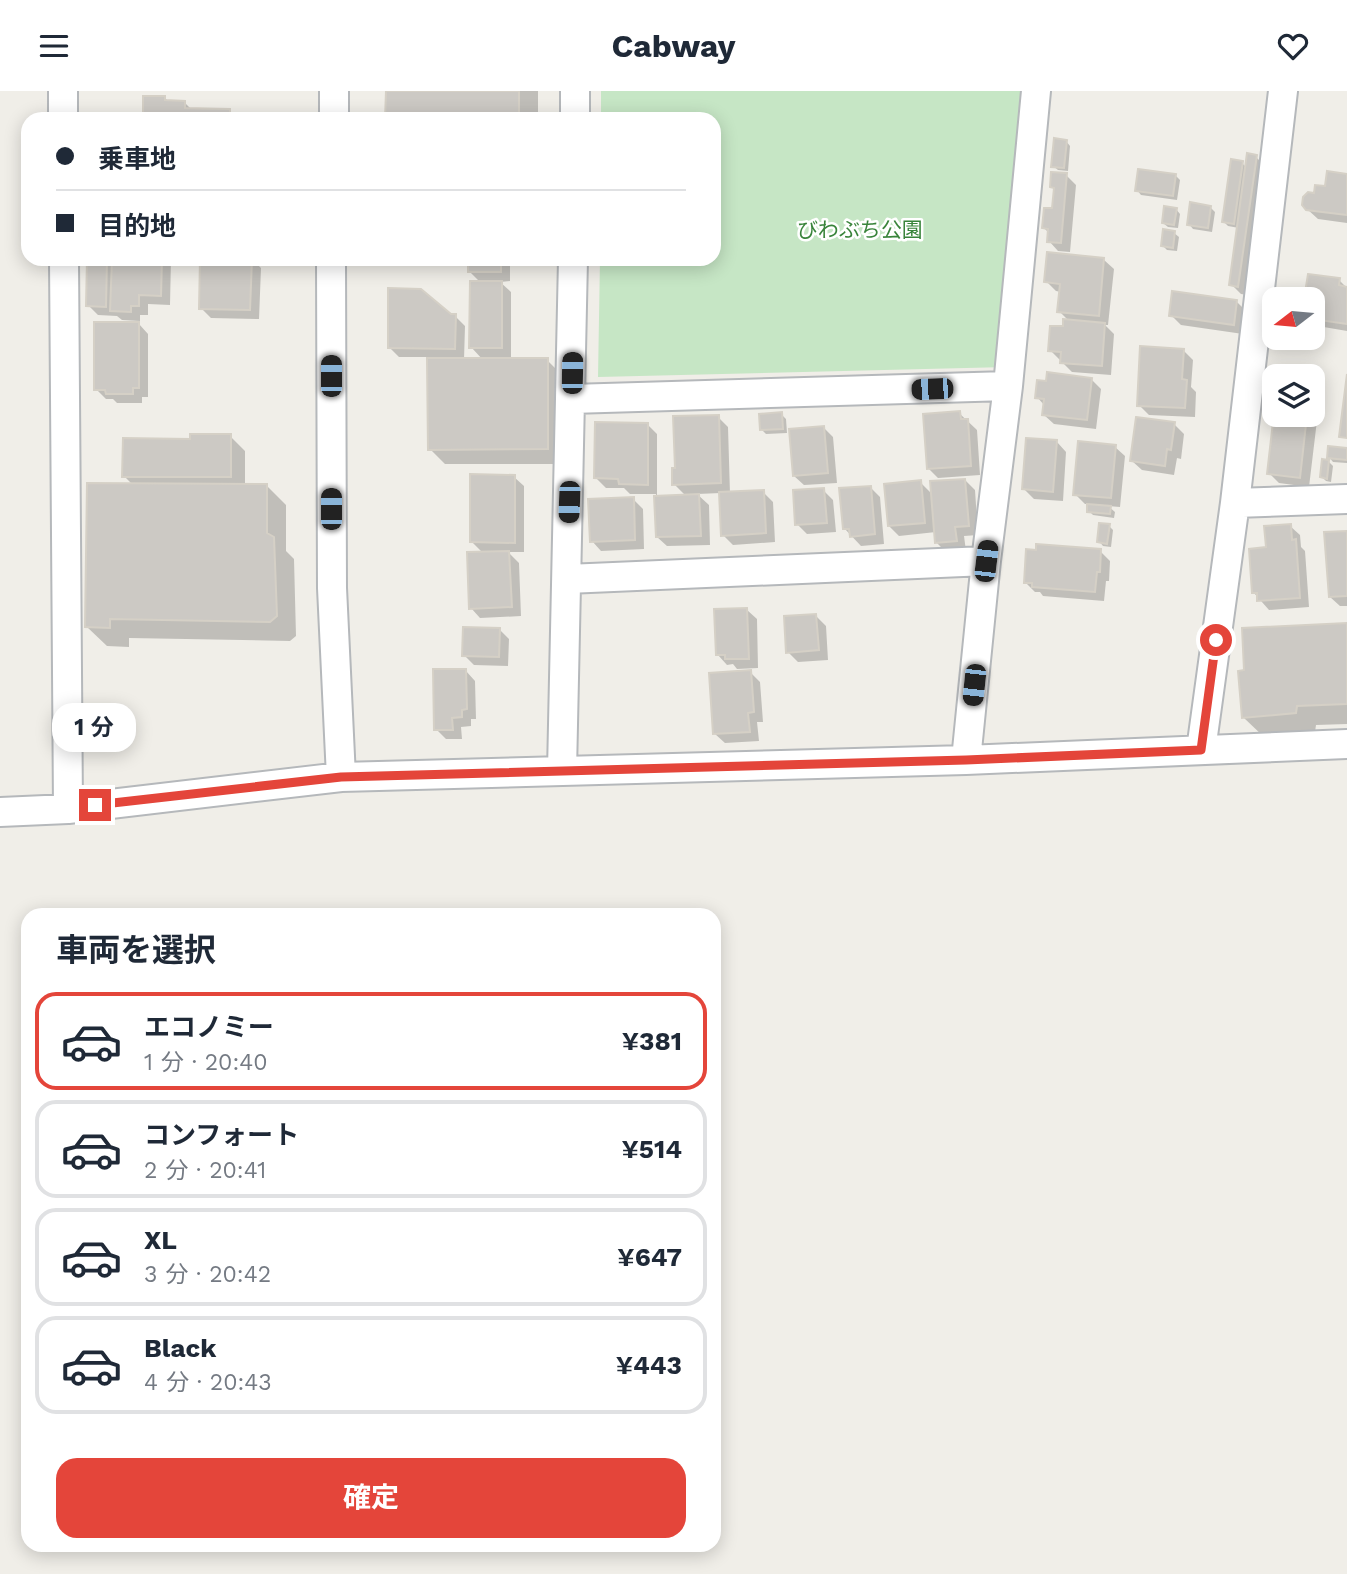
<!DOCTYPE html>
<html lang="ja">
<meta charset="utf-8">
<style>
:root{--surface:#fff;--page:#f6f6f7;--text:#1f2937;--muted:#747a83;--line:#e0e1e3;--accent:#e4453a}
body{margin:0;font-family:"Work Sans","Noto Sans JP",sans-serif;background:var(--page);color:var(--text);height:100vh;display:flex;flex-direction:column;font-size:26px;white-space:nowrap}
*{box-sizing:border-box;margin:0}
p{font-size:23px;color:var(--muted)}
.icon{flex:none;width:38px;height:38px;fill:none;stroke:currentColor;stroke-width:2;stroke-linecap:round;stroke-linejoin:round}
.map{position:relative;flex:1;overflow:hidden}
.sheet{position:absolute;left:21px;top:817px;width:700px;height:644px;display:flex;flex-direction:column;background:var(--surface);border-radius:21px;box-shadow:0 4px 18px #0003}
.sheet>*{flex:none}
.banner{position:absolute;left:21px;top:21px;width:700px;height:154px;border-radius:21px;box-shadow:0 4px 18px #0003;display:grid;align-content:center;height:154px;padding:0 35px;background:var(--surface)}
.needle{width:46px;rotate:254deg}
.controls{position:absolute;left:1262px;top:196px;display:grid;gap:14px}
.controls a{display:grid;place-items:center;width:63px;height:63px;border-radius:14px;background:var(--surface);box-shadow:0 4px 18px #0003;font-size:35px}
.end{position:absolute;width:32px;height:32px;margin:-16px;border:9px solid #e4453a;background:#fff;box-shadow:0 0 0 4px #fff}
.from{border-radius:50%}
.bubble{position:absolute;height:49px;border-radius:21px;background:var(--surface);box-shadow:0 4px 18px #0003;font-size:23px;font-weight:700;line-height:49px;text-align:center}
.car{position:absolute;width:21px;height:42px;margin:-21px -10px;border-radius:9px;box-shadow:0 0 5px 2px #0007;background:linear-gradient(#222 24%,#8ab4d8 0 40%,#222 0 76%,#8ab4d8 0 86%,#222 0)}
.banner b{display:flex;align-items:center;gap:24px;height:66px;font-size:26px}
.banner b+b{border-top:2px solid var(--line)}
.banner i{width:18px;height:18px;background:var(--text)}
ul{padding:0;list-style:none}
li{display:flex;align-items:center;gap:21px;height:98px;margin:0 14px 10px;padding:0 21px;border:4px solid var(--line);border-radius:21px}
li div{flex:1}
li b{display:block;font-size:26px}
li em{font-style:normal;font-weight:700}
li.selected{border-color:var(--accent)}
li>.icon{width:63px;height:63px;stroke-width:1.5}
h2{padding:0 35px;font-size:32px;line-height:84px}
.primary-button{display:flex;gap:14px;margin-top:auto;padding:14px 35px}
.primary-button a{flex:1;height:80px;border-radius:21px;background:var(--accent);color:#fff;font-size:28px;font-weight:700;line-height:80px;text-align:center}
header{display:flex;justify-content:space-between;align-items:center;height:91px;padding:0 35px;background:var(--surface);font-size:32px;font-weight:700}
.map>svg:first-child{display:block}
</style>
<header><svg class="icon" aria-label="menu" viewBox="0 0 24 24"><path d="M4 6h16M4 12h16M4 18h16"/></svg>Cabway<svg class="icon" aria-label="heart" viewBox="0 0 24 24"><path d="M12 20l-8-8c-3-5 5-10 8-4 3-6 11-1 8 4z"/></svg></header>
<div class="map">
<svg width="1347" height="1483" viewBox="0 0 1347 1483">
<rect width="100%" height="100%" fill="#f0eee8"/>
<path fill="#c6e6c5" d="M601,0H1033L1007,276L598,286L600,168H714V28H601Z"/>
<path fill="#0003" d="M387,0H538V28H387Z
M165,7L169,11H184L192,19L229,20L238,28H145Z
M1066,50L1070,55L1068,80L1058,79L1053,75Z
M1256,66L1266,76L1248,204L1241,203L1231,193L1239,137L1228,135L1224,131L1242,72L1247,77Z
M1066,84L1076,94L1070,161L1058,160L1049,150V142L1044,137L1054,119L1055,99L1052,96Z
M1176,85L1180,89L1177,109L1141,104L1137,99Z
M1347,85V132L1318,128L1307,118L1315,104Z
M1210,116L1215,121L1212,141L1193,138L1189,133Z
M1176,118L1180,123L1178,137L1168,136L1163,132Z
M1174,142L1179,146L1177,160L1167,159L1163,155Z
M95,168H171L170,214L148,213V224H140V230L122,229L117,225L98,224L88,214Z
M202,168H252L261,177L259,228L211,227L201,217Z
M470,168H510V190L500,191L511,201V269H547L562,284V373H445L430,358L429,266H399L389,256L450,225H455L465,235L464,269H483L471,256L480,191L470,181Z
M1104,169L1114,178L1108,234H1105L1114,243L1111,284L1072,281L1062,271V269H1060L1050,259L1070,231L1059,220L1061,201L1056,200L1046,190Z
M1310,185L1339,189L1347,197V240L1312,234V208H1306Z
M1236,210L1246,220L1243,243L1181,234L1171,224Z
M139,233L148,243V306H142V312H117L113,308H106L96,298Z
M1183,259L1193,269L1191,296L1196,301L1195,326L1149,324L1139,314Z
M1091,288L1101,298L1096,338L1054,333L1044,324L1045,315L1037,306Z
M1312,315L1318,321L1309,396L1279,392L1269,382L1276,324H1312Z
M959,322L977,339L980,384L938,387L928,377Z
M781,323L786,328L787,342L766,343L762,339Z
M718,326L728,336L730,403L763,401L773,411L775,451L733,454L723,444L721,402L697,403L709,414L710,454L667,455L657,446L656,403H630L624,397H606L596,387L647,333L657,343V406L686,405L674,393Z
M1174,333L1184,343L1181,368L1177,367L1174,384L1142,379L1132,370Z
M823,336L833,346L837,392L804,394L794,385Z
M230,345L245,360V394H266L286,414V460L294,468L296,545L290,550L129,547V556L107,555L87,536L133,394L124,385L192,349Z
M1057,351L1066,361L1063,410L1034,408L1024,398Z
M1115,356L1125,365L1120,416L1108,415L1115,421L1114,427L1093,424L1089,420V413H1085L1075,403Z
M1347,359V372L1333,371L1329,366Z
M1329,371L1333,375L1331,391L1326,390L1322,386Z
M514,386L524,395V461H508L519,472L521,525L480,527L471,517L483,462L471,450Z
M965,389L975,399L978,444L964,445L966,460L946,461L936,451V441L899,445L889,435L920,391L933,404Z
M870,396L880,406L884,453L861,455L844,437Z
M823,399L833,409L836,441L807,443L797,433Z
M633,408L643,418L644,458L601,460L592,450Z
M1109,435L1113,439L1111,456L1103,455L1099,450Z
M1290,435L1300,444L1301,456L1305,460L1309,516L1269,519L1254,502L1268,458Z
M1347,441V515H1340L1330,506Z
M1100,460L1110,470L1109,490H1106L1104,510L1043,505L1040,501H1035L1025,491Z
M747,519L757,528L758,577L737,578L733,573L727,574L718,564Z
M816,525L826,535L828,569L798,571L788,561Z
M1347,534V633L1316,634L1315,641L1264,646L1244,627L1246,581Z
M499,538L509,548L508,575L474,574L464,564Z
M466,580L475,590L476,628H471V635L461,636L462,648H446L436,638Z
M750,581L760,591L763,631H757L759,650L725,652L715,643Z"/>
<path fill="#ccc9c4" stroke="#d5d0c6" stroke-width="2" d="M386,0H519V28H385Z
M143,5H165V9L185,10V17L230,18V28H143Z
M1054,47L1067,49L1064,77L1051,76Z
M1247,62L1257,64L1238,196L1229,194Z
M1231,68L1243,70L1234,133L1222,131Z
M1138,78L1176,83L1173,105L1135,100Z
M1327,80L1347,83V124L1306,119L1302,114L1303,106L1308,101L1314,102L1315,94L1325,95Z
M1051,81L1067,82L1061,152L1047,151L1048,138L1042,137L1044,117H1052L1054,97L1050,96Z
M1190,111L1211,115L1208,137L1187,134Z
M1164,115L1177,117L1174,134L1162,132Z
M1163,138L1175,140L1173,157L1161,155Z
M1047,161L1104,167L1099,225L1057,221L1060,193L1044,191Z
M87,168H107L106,216L86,215Z
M112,168H162L161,205L139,204V215H131V221L110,220Z
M200,168H252L250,219L199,218Z
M468,168H501V181H468Z
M1308,183L1340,187L1339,194L1347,196V233L1312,228V208H1304Z
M470,190H502V257H469Z
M388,197L421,198L451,223H456L455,258L388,257Z
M1172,200L1237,209L1234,234L1169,225Z
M1063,228L1105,232L1102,275L1060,272L1061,261L1048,260L1050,235H1063Z
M94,231H139V297H133V303H106L105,299H94Z
M1140,255L1184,258L1182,288L1187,289L1185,317L1137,315Z
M427,267H548V358L428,359Z
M1047,281L1092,287L1087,329L1042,324L1044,308L1035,307L1037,289L1046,290Z
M1347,283V347L1339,346Z
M960,320L961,328H968L971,375L927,378L923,323Z
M782,321L783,338L760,339L759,323Z
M1274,322V324H1307L1300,387L1267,383Z
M719,324L721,392L672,394V377H675L673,325Z
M1136,326L1175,331L1171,359L1167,358L1165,375L1130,370Z
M595,331L648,332V394L619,393L618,388L594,387Z
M824,335L828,382L793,385L789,338Z
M190,343H231V386H122L123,347L190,348Z
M1026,347L1057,349L1053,401L1022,398Z
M1078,350L1116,354L1111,407L1073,404Z
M1328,355L1347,357V369L1327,367Z
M1322,368L1329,369L1327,388L1320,386Z
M470,383L515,384V452L470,451Z
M965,388L969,435L955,436L957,450L935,452L930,390Z
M921,389L925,432L888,435L884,393Z
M87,392L267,393V442L274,446L277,525L270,531L110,528V537L85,536Z
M871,395L875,443L850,446L849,438H843L839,397Z
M824,397L827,432L795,434L793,399Z
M764,399L766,442L721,445L719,401Z
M699,403L701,445L656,446L654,405Z
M634,406L635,449L590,451L588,408Z
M1087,413L1111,415L1110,423L1087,421Z
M1099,432L1110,433L1107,453L1097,451Z
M1291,433L1292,449L1296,448L1300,507L1257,510V502H1252L1249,458L1266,456L1264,435Z
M1347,440V505L1329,506L1324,441Z
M1036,453L1101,458L1100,481H1097L1095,501L1032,496V492H1024L1026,458L1036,459Z
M509,460L512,516L469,518L467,461Z
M747,517L749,568H725V564H716L714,518Z
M816,523L819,559L786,562L784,525Z
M1347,532V613L1297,615L1296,622L1242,627L1238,580L1244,579L1242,537Z
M463,536L500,537L499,566L462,565Z
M433,578H466L467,618L462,619V626L452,627L453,639H434Z
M751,579L754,621L748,622L750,641L713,643L709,582Z"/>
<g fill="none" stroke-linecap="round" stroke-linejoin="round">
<g stroke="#b5b8bb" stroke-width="32">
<path id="minor" d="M63,0V28
M334,28V0
M575,28V0
M64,168L68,718
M331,168L332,497L341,686
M571,308L1008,295
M1235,412L1347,408
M567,488L986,470
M1201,659L1235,412L1283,0
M966,669L986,470L1008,295L1036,0
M562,680L573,168
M0,721L68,718L341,686L966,669L1347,653"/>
</g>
<use href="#minor" stroke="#fff" stroke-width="28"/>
</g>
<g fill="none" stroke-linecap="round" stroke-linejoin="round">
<path stroke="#e4453a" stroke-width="9" d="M95,714L341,686L966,669L1201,659L1216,549"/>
</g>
<g text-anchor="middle" stroke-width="5" stroke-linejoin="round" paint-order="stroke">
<g font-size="21" fill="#39843b" stroke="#fff">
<text x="860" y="146">びわぶち公園</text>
</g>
</g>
</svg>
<div class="controls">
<a><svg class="needle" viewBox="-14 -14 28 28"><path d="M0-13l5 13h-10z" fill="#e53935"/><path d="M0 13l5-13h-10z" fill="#747a83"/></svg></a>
<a><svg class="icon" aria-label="layers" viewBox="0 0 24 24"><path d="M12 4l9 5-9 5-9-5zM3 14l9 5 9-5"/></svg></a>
</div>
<i class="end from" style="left:1216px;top:549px"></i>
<i class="end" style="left:95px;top:714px"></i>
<div class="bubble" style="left:52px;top:612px;width:84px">1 分</div>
<i class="car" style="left:572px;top:282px;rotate:1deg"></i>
<i class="car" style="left:331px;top:285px;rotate:0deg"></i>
<i class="car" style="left:932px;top:298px;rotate:268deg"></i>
<i class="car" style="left:569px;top:411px;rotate:182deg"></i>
<i class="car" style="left:331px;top:418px;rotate:0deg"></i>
<i class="car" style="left:986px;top:470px;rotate:7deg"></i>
<i class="car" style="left:974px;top:594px;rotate:186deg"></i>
<div class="banner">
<b><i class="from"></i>乗車地</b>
<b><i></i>目的地</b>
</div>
<section class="sheet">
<h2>車両を選択</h2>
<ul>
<li class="selected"><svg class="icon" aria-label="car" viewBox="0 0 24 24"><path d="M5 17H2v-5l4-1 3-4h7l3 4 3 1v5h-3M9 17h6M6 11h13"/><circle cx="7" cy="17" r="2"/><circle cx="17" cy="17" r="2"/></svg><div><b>エコノミー</b><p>1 分 · 20:40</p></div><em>¥381</em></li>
<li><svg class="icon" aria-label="car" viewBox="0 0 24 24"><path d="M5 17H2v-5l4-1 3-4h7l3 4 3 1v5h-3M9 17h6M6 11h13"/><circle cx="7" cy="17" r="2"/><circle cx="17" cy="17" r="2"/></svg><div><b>コンフォート</b><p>2 分 · 20:41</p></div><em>¥514</em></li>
<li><svg class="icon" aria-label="car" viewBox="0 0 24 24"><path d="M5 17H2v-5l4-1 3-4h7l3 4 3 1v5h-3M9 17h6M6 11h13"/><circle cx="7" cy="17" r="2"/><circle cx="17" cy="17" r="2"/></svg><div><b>XL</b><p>3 分 · 20:42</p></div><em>¥647</em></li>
<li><svg class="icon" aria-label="car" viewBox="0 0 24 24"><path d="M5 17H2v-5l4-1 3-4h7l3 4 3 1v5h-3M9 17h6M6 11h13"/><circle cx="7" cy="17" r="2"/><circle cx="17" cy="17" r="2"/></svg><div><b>Black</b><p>4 分 · 20:43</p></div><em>¥443</em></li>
</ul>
<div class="primary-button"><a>確定</a></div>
</section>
</div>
